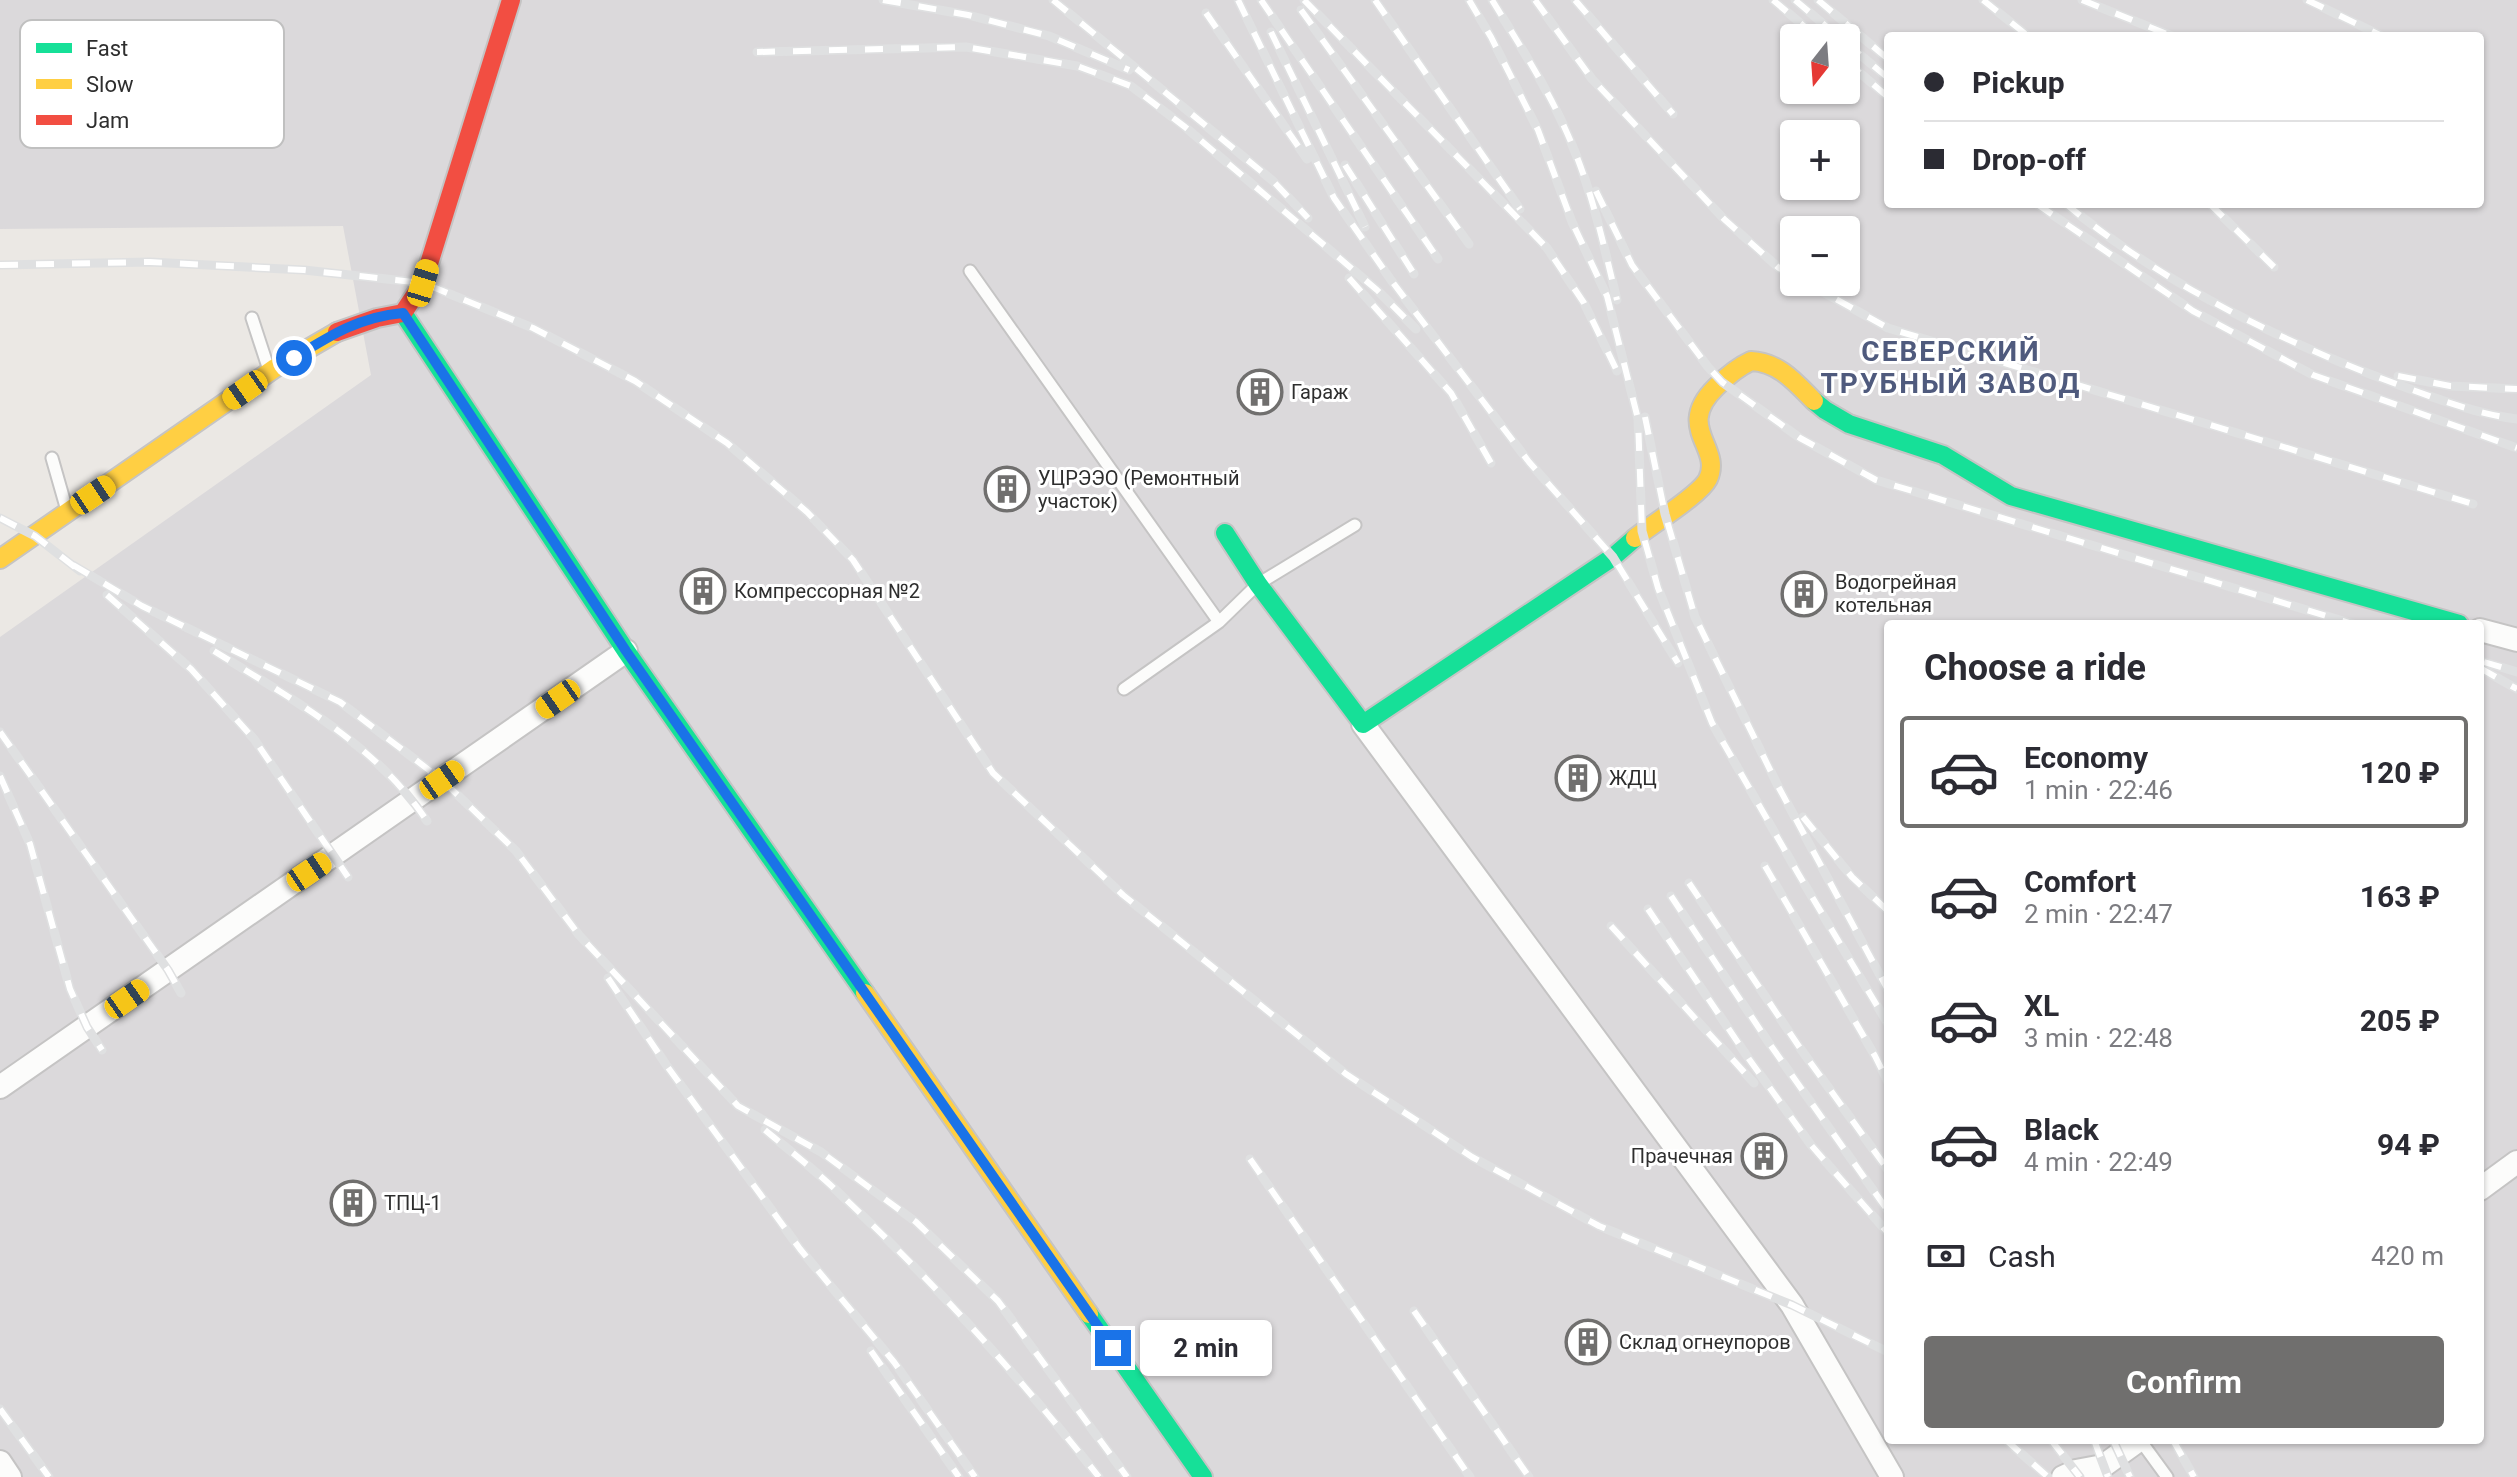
<!DOCTYPE html>
<meta charset="utf-8">
<style>
:root{--surface:#fff;--page:#f7f7f7;--text:#2b2b33;--muted:#7c7c81;--line:#e1e1e2;--accent:#706f6e}
body{margin:0;font-family:Roboto,sans-serif;background:var(--page);color:var(--text);height:100vh;display:flex;flex-direction:column;font-size:30px;white-space:nowrap}
*{box-sizing:border-box;margin:0}
p{font-size:26px;color:var(--muted)}
.icon{flex:none;width:44px;height:44px;fill:none;stroke:currentColor;stroke-width:2;stroke-linecap:round;stroke-linejoin:round}
.map{position:relative;flex:1;overflow:hidden}
.side{position:absolute;left:1884px;top:620px;width:600px;height:824px;display:flex;flex-direction:column;background:var(--surface);border-radius:8px;box-shadow:0 2px 6px #0004}
.side>*{flex:none}
.banner{position:absolute;left:1884px;top:32px;width:600px;height:176px;border-radius:8px;box-shadow:0 2px 6px #0004;display:grid;align-content:center;height:176px;padding:0 40px;background:var(--surface)}
.needle{width:52px;rotate:197deg}
.controls{position:absolute;left:1780px;top:24px;display:grid;gap:16px}
.controls a{display:grid;place-items:center;width:80px;height:80px;border-radius:8px;background:var(--surface);box-shadow:0 2px 6px #0004;font-size:40px}
.end{position:absolute;width:36px;height:36px;margin:-18px;border:10px solid #1a73e8;background:#fff;box-shadow:0 0 0 4px #fff}
.from{border-radius:50%}
.bubble{position:absolute;height:56px;border-radius:8px;background:var(--surface);box-shadow:0 2px 6px #0004;font-size:26px;font-weight:700;line-height:56px;text-align:center}
.car{position:absolute;width:24px;height:48px;margin:-24px -12px;border-radius:10px;box-shadow:0 0 6px 2px #0007;background:linear-gradient(#f5c518 24%,#345 0 40%,#f5c518 0 76%,#345 0 86%,#f5c518 0)}
.banner b{display:flex;align-items:center;gap:28px;height:76px;font-size:30px}
.banner b+b{border-top:2px solid var(--line)}
.banner i{width:20px;height:20px;background:var(--text)}
ul{padding:0;list-style:none}
li{display:flex;align-items:center;gap:24px;height:112px;margin:0 16px 12px;padding:0 24px;border:4px solid transparent;border-radius:8px}
li div{flex:1}
li b{display:block;font-size:30px}
li em{font-style:normal;font-weight:700}
li.current{border-color:var(--accent)}
li>.icon{width:72px;height:72px;stroke-width:1.5}
h2{padding:0 40px;font-size:36px;line-height:96px}
.pay{display:flex;align-items:center;gap:20px;height:88px;padding:0 40px;font-size:30px}
.pay p{margin-inline-start:auto}
.cta{display:flex;gap:16px;margin-top:auto;padding:16px 40px}
.cta a{flex:1;height:92px;border-radius:8px;background:var(--accent);color:#fff;font-size:32px;font-weight:700;line-height:92px;text-align:center}
.map>svg:first-child{display:block}
</style>
<div class="map">
<svg width="2517" height="1477" viewBox="0 0 2517 1477">
<rect width="100%" height="100%" fill="#ebe8e4"/>
<path fill="#dbd9db" fill-rule="evenodd" d="M0,0H2517V1477H0V637L371,375L343,226L0,229ZM1888,36H2480V204H1888ZM1794,38H1846V90H1794ZM1794,134H1846V186H1794ZM1794,230H1846V282H1794ZM1888,624H2480V1440H1888Z"/>
<g fill="none" stroke-linecap="round" stroke-linejoin="round">
<g stroke="#c5c4c4" stroke-width="15">
<path id="lane" d="M970,271L1219,622
M252,318L268,367
M52,458L66,507
M1124,689L1219,622L1258,584L1355,525
M2140,1440L2167,1477"/>
</g>
<g stroke="#c5c4c4" stroke-width="26">
<path id="street" d="M2480,630L2517,640
M1363,724L1792,1305L1892,1477
M0,1087L626,651
M2480,1189L2517,1162
M0,1462L10,1477
M2063,1477L2076,1471L2103,1466L2139,1440"/>
</g>
<g stroke="#c5c4c4" stroke-width="22">
<path id="fast" d="M403,313L626,651L865,993
M1814,401L1825,410L1849,424L1943,455L2011,496L2459,624
M1225,533L1258,584L1363,724L1613,557L1635,538
M1089,1314L1203,1477"/>
</g>
<g stroke="#c5c4c4" stroke-width="22">
<path id="slow" d="M1635,538C1652,524 1700,495 1708,479C1723,447 1674,428 1716,387C1726,377 1738,367 1751,361C1779,362 1796,383 1814,401
M0,559L275,368L337,332
M865,993L1089,1314"/>
</g>
<g stroke="#c5c4c4" stroke-width="22">
<path id="jam" d="M337,332L377,318L403,313L423,283L511,0"/>
</g>
<use href="#lane" stroke="#fcfcfb" stroke-width="11"/>
<use href="#street" stroke="#fcfcfb" stroke-width="22"/>
<use href="#fast" stroke="#16e098" stroke-width="18"/>
<use href="#slow" stroke="#ffcf43" stroke-width="18"/>
<use href="#jam" stroke="#f24e42" stroke-width="18"/>
<g stroke="#dfe0e1" stroke-width="9">
<path id="rail" d="M883,0L968,15L1049,36L1129,70
M1053,0L1273,181L1308,218
M1238,0L1334,198L1391,280L1529,462L1613,557L1678,663
M1261,0L1438,259
M1304,0L1547,248L1584,303L1617,371
M1375,0L1520,209
M1469,0L1491,37L1538,130L1572,222L1607,296L1638,419L1642,531L1658,588L1712,723L1799,875L1888,1024
M1492,0C1522,49 1554,98 1575,152C1594,199 1605,251 1617,300
M1535,0L1592,79L1724,219L1779,268L1794,276
M1575,0L1673,114
M1773,0L1818,38
M1795,0L1840,38
M1818,0L1888,59
M1983,0L2028,36
M2082,0L2172,36
M2307,0L2382,36
M1301,10L1469,244
M1206,13L1307,159
M1271,32L1365,227
M1846,43L1888,78
M757,52L966,47L1077,66L1131,86L1185,127L1377,290L1416,329
M1846,61L1888,97
M1345,165L1414,274
M1596,191L1632,265L1708,367L1722,382L1800,438L1876,480L2353,624
M2037,204L2193,311L2313,375L2517,448
M2066,204C2163,284 2282,342 2399,385C2437,399 2477,414 2517,419
M2210,204L2274,267
M0,265L150,262L304,270L423,283L533,328L635,381L727,443L807,512L853,560L993,773L1123,895L1346,1074L1472,1157L1599,1226L1792,1305L1888,1352
M1349,278L1451,393L1491,463
M1805,282L1888,328L2473,504
M2398,376L2450,386L2517,389
M1645,417L1665,514L1695,617L1778,786L1888,990
M0,518L35,536L80,571
M73,565L142,606L340,702L442,780L516,851L579,935L738,1106L821,1152L916,1222L998,1301L1127,1477
M107,595L191,669L254,739L348,877
M214,651C291,699 375,743 427,821
M2484,662L2517,672
M2480,668L2517,689
M0,732L168,970L181,993
M0,776L30,844L70,989L87,1027L102,1050
M1803,817L1852,877L1888,911
M1765,866L1875,1056L1888,1082
M1689,883L1800,1048L1888,1170
M1671,896L1769,1043L1888,1211
M1648,909L1749,1059L1811,1145L1888,1233
M1611,926L1754,1083
M608,978L667,1066L800,1249L894,1362L975,1477
M765,1130C790,1151 816,1171 839,1193C933,1281 1019,1376 1099,1477
M1250,1159L1470,1477
M1414,1311L1529,1477
M871,1351L959,1477
M0,1409L49,1477
M2006,1440L2048,1477
M2051,1440L2080,1477
M2094,1440L2108,1477
M2113,1440L2130,1477
M2173,1440L2194,1477"/>
</g>
<use href="#rail" stroke="#fff" stroke-width="6" stroke-dasharray="18" stroke-linecap="butt"/>
</g>
<g fill="none" stroke-linecap="round" stroke-linejoin="round">
<path stroke="#1a73e8" stroke-width="10" d="M294,358C331,335 359,317 403,313L626,651L1113,1348"/>
</g>
<defs>
<g id="building-ring" transform="scale(2.3)"><circle r="9.5" fill="#fff" stroke="#706f6e" stroke-width="1.5"/><path d="M-4-6H4V6H1V3H-1V6H-4ZM-2.5-4.3h1.7v1.8h-1.7ZM.8-4.3h1.7v1.8H.8ZM-2.5-1h1.7V.8h-1.7ZM.8-1h1.7V.8H.8Z" fill="#706f6e"/></g>
</defs>
<g fill-rule="evenodd">
<use href="#building-ring" x="1260" y="392"/>
<use href="#building-ring" x="1007" y="489"/>
<use href="#building-ring" x="703" y="591"/>
<use href="#building-ring" x="1804" y="594"/>
<use href="#building-ring" x="1578" y="778"/>
<use href="#building-ring" x="1764" y="1156"/>
<use href="#building-ring" x="353" y="1203"/>
<use href="#building-ring" x="1588" y="1342"/>
</g>
<g text-anchor="middle" stroke-width="6" stroke-linejoin="round" paint-order="stroke">
<g font-size="20" fill="#2e2e2e" stroke="#fff" text-anchor="start">
<text x="1291" y="399">Гараж</text>
<text x="1038" y="485">УЦРЭЭО (Ремонтный<tspan x="1038" dy="23">участок)</tspan></text>
<text x="1835" y="589">Водогрейная<tspan x="1835" dy="23">котельная</tspan></text>
<text x="734" y="598">Компрессорная №2</text>
<text x="1609" y="785">ЖДЦ</text>
<text x="1733" y="1163" text-anchor="end">Прачечная</text>
<text x="384" y="1210">ТПЦ-1</text>
<text x="1619" y="1349">Склад огнеупоров</text>
</g>
<g font-size="28" font-weight="bold" letter-spacing="2" fill="#4f5a7d" stroke="#fff">
<text x="1951" y="361">СЕВЕРСКИЙ<tspan x="1951" dy="32">ТРУБНЫЙ ЗАВОД</tspan></text>
</g>
</g>
<rect x="20" y="20" width="264" height="128" rx="12" fill="#fff" stroke="#c0c0c0" stroke-width="2"/>
<rect x="36" y="43" width="36" height="10" fill="#16e098"/>
<rect x="36" y="79" width="36" height="10" fill="#ffcf43"/>
<rect x="36" y="115" width="36" height="10" fill="#f24e42"/>
<g font-size="22" fill="#2e2e2e">
<text x="86" y="56">Fast</text>
<text x="86" y="92">Slow</text>
<text x="86" y="128">Jam</text>
</g>
</svg>
<div class="controls">
<a><svg class="needle" viewBox="-14 -14 28 28"><path d="M0-13l5 13h-10z" fill="#e53935"/><path d="M0 13l5-13h-10z" fill="#7c7c81"/></svg></a>
<a>+</a>
<a>−</a>
</div>
<i class="end from" style="left:294px;top:358px"></i>
<i class="end" style="left:1113px;top:1348px"></i>
<div class="bubble" style="left:1140px;top:1320px;width:132px">2 min</div>
<i class="car" style="left:423px;top:283px;rotate:17deg"></i>
<i class="car" style="left:245px;top:390px;rotate:235deg"></i>
<i class="car" style="left:93px;top:495px;rotate:56deg"></i>
<i class="car" style="left:558px;top:699px;rotate:235deg"></i>
<i class="car" style="left:442px;top:780px;rotate:55deg"></i>
<i class="car" style="left:309px;top:872px;rotate:56deg"></i>
<i class="car" style="left:127px;top:999px;rotate:55deg"></i>
<div class="banner">
<b><i class="from"></i>Pickup</b>
<b><i></i>Drop-off</b>
</div>
<section class="side">
<h2>Choose a ride</h2>
<ul>
<li class="current"><svg class="icon" aria-label="car" viewBox="0 0 24 24"><path d="M5 17H2v-5l4-1 3-4h7l3 4 3 1v5h-3M9 17h6M6 11h13"/><circle cx="7" cy="17" r="2"/><circle cx="17" cy="17" r="2"/></svg><div><b>Economy</b><p>1 min · 22:46</p></div><em>120 ₽</em></li>
<li><svg class="icon" aria-label="car" viewBox="0 0 24 24"><path d="M5 17H2v-5l4-1 3-4h7l3 4 3 1v5h-3M9 17h6M6 11h13"/><circle cx="7" cy="17" r="2"/><circle cx="17" cy="17" r="2"/></svg><div><b>Comfort</b><p>2 min · 22:47</p></div><em>163 ₽</em></li>
<li><svg class="icon" aria-label="car" viewBox="0 0 24 24"><path d="M5 17H2v-5l4-1 3-4h7l3 4 3 1v5h-3M9 17h6M6 11h13"/><circle cx="7" cy="17" r="2"/><circle cx="17" cy="17" r="2"/></svg><div><b>XL</b><p>3 min · 22:48</p></div><em>205 ₽</em></li>
<li><svg class="icon" aria-label="car" viewBox="0 0 24 24"><path d="M5 17H2v-5l4-1 3-4h7l3 4 3 1v5h-3M9 17h6M6 11h13"/><circle cx="7" cy="17" r="2"/><circle cx="17" cy="17" r="2"/></svg><div><b>Black</b><p>4 min · 22:49</p></div><em>94 ₽</em></li>
</ul>
<div class="pay"><svg class="icon" aria-label="cash" viewBox="0 0 24 24"><path d="M3 7h18v10H3z"/><circle cx="12" cy="12" r="2"/></svg>Cash<p>420 m</p></div>
<div class="cta"><a>Confirm</a></div>
</section>
</div>
